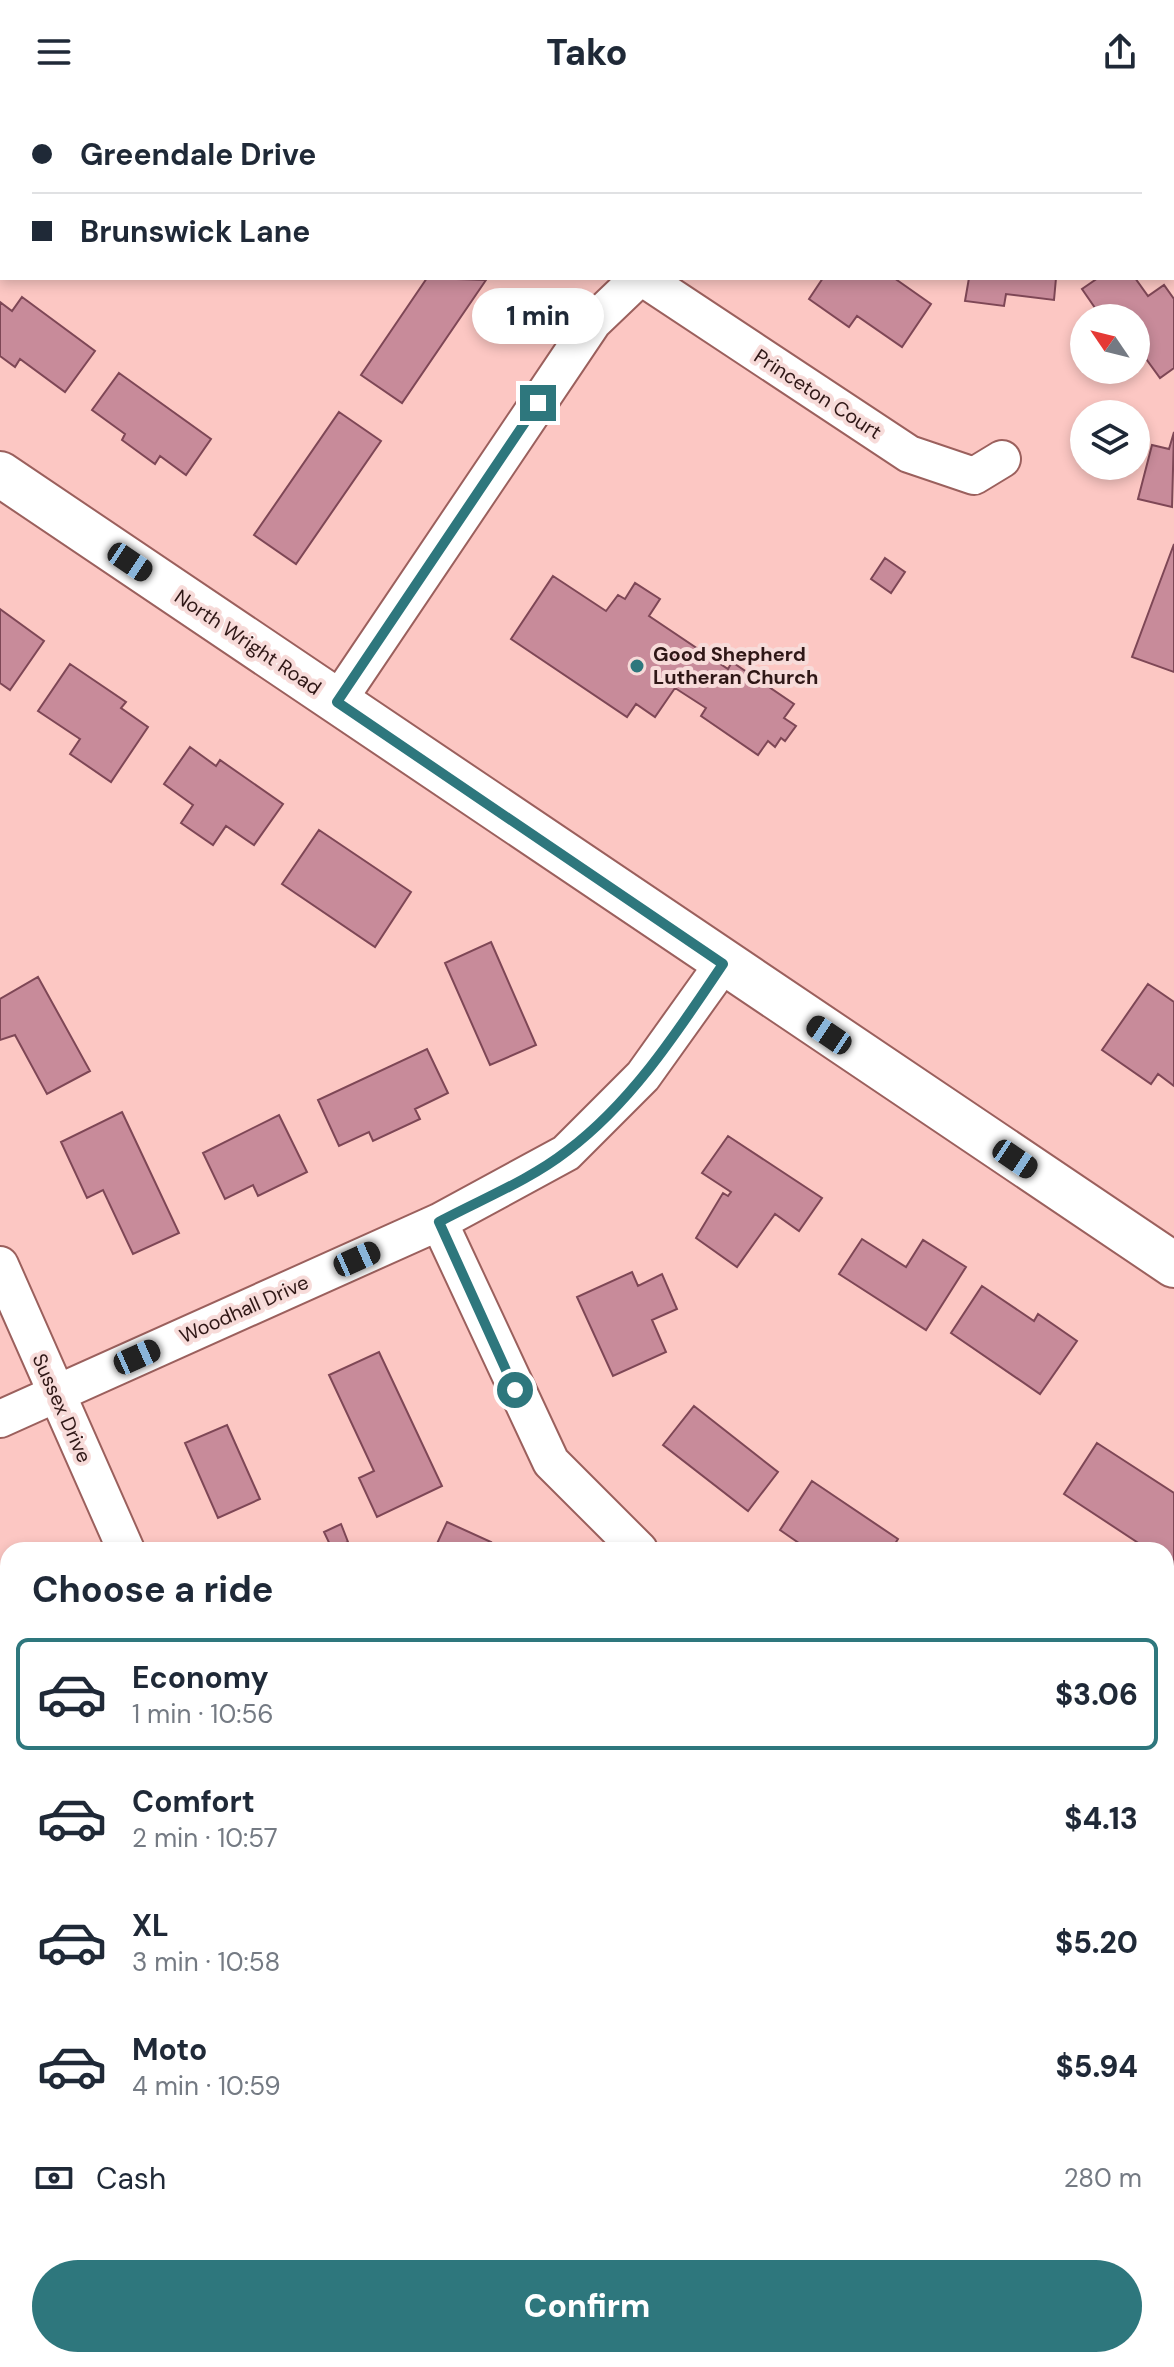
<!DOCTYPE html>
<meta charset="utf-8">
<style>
:root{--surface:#fff;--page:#f6f6f7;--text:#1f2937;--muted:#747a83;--line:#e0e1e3;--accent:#2e777d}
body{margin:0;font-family:"DM Sans",sans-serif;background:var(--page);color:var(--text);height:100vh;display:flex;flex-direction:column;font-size:30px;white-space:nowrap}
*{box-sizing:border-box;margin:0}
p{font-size:26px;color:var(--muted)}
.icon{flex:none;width:44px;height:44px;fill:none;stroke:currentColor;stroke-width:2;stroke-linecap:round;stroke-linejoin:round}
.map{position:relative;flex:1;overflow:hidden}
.sheet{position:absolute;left:0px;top:1438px;width:1174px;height:826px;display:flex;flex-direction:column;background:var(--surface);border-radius:24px 24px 0 0;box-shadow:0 4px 12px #0003}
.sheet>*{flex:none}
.top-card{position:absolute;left:0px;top:0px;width:1174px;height:176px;box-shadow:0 4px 12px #0003;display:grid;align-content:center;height:176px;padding:0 32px;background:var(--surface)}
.needle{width:52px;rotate:305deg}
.tools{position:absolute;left:1070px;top:200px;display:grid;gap:16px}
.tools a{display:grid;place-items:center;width:80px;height:80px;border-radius:50%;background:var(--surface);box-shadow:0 4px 12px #0003;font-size:40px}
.end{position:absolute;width:36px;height:36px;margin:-18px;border:10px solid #2e777d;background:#fff;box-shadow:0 0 0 4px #fff}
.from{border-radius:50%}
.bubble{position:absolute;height:56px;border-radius:28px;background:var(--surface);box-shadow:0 4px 12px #0003;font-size:26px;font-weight:800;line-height:56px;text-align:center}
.car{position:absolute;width:24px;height:48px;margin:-24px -12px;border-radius:10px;box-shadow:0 0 6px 2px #0007;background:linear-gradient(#222 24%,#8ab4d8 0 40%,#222 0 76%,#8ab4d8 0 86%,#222 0)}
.top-card b{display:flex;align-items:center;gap:28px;height:76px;font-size:30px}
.top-card b+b{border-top:2px solid var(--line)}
.top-card i{width:20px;height:20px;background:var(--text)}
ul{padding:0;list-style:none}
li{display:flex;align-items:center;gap:24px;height:112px;margin:0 16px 12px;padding:0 16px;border:4px solid transparent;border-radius:12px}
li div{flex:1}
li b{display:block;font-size:30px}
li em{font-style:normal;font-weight:800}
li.current{border-color:var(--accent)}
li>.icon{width:72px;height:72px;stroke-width:1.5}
h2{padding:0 32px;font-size:36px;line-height:96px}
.pay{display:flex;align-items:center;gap:20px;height:88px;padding:0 32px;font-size:30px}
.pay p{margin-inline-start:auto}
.action{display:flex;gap:16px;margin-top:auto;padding:16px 32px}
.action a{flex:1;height:92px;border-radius:48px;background:var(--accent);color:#fff;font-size:32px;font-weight:800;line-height:92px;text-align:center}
header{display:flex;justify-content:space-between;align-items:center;height:104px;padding:0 32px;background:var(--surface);font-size:36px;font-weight:800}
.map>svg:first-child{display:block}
</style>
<header><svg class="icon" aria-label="menu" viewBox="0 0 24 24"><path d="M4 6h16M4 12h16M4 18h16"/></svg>Tako<svg class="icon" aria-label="share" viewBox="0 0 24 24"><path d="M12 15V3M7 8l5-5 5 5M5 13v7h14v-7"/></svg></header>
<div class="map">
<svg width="1174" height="2263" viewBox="0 0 1174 2263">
<rect width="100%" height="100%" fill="#fcc7c3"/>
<path fill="#c88b9a" stroke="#7e4756" stroke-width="2" d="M427,174L486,176L402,299L361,271Z
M823,174H894L931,200L902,243L857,212L849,223L809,195Z
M969,174H1056L1054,196L1006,190L1004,202L965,197Z
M1098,174H1135L1148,192L1164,181L1174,195V264L1160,274L1136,241V214H1102L1082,185Z
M22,193L95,247L65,288L20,255L15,263L0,252V198L12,207Z
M119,269L211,335L186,371L160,352L155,360L122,336L125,330L92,306Z
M339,308L381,337L296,460L254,431Z
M1174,328L1172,403L1138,395L1152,341L1169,345Z
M1174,440V568L1132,553Z
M885,454L905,468L891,489L871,475Z
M553,472L606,507L618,491L625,495L635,479L660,495L649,512L728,565L732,558L794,600L784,614L796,622L785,637L781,634L775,643L768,637L758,651L701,612L706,604L675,584L655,613L636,600L627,613L511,535Z
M0,505L44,537L10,586L0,579Z
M70,560L126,598L121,604L148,623L111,678L70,650L80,635L38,607Z
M190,643L216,662L220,656L283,700L254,741L226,722L213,741L181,719L193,701L164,680Z
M319,726L411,788L375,843L282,780Z
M491,838L536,941L490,961L445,859Z
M38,873L90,967L47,990L15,931L0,936V895Z
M1148,880L1174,898V982L1158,970L1151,980L1102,946Z
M427,945L448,989L415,1005L420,1015L373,1037L369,1028L339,1042L318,996Z
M122,1008L179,1129L133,1150L103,1086L87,1094L61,1038Z
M279,1011L307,1068L258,1092L253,1081L225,1095L203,1049Z
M728,1032L822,1094L799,1127L775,1110L737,1163L696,1134L723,1089L728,1092L731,1088L702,1069Z
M862,1135L906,1163L923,1136L966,1163L926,1226L839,1170Z
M632,1168L638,1182L662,1170L677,1205L652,1216L666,1248L613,1272L577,1193Z
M982,1182L1034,1217L1038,1210L1077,1237L1040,1290L951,1229Z
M379,1248L442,1382L377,1413L359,1374L374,1367L329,1271Z
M694,1302L778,1368L748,1407L663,1341Z
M227,1321L260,1395L218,1414L185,1339Z
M1097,1339L1174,1389V1462L1166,1457V1446H1149L1064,1390Z
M812,1377L898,1435L891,1446H826L819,1441L816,1446H809L780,1426Z
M447,1418L491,1438L487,1446H434Z
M341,1420L348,1438L332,1445L324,1428Z
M1172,1934L1174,1936V2005L1166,2000V1942Z
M412,2256H465L466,2263H413Z
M767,2256H821L816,2263H778Z
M864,2256H991L994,2263H867Z"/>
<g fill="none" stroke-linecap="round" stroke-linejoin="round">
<g stroke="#9b605d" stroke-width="40">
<path id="street" d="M398,0L401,2
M987,2L992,0
M643,174L909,350L974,372L1002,355
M337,598L593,218L639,174
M439,1118L551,1358L639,1446
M0,1161L126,1446
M0,1315L439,1118L566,1049L643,972L723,860
M1166,1806L1174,1811
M296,2263L297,2256"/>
</g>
<g stroke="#9b605d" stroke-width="48">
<path id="secondary" d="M0,370L1174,1161"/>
</g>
<use href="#street" stroke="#fff" stroke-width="36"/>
<use href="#secondary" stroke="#fff" stroke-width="44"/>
</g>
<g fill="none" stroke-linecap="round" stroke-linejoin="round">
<path stroke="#2e777d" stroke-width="10" d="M515,1286L439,1118C480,1096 530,1076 567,1047C632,998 678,927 723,860L337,598L538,299"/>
</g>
<circle fill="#2e777d" stroke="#f7dbd9" stroke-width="3" cx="637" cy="562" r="8"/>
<g text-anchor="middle" stroke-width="8" stroke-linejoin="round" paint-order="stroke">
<g font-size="20" fill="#2f1716" stroke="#f7dbd9">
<text transform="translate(818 290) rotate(33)" y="7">Princeton Court</text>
<text transform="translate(248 538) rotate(34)" y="7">North Wright Road</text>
<text transform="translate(244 1205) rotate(-24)" y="7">Woodhall Drive</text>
<text transform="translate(62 1304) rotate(66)" y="7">Sussex Drive</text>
</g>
<g font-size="20" font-weight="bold" fill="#2f1716" stroke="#f7dbd9" text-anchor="start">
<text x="653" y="557">Good Shepherd<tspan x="653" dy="23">Lutheran Church</tspan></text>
</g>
</g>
</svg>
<div class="tools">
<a><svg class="needle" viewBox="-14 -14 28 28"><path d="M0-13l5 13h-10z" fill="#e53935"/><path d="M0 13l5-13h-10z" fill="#747a83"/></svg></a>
<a><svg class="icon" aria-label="layers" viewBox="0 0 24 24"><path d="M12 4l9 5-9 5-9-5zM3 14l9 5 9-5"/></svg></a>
</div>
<i class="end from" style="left:515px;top:1286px"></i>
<i class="end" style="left:538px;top:299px"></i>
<div class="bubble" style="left:472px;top:184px;width:132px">1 min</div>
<i class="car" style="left:130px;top:458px;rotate:124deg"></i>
<i class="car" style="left:829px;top:931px;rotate:304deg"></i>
<i class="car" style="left:1015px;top:1055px;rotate:124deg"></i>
<i class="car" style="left:357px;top:1155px;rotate:66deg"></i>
<i class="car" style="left:137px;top:1253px;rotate:66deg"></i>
<div class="top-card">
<b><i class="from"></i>Greendale Drive</b>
<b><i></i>Brunswick Lane</b>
</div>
<section class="sheet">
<h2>Choose a ride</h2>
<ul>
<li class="current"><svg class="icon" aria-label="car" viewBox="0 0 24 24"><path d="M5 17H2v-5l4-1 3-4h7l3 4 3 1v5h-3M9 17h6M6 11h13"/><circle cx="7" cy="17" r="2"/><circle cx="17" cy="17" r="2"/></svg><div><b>Economy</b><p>1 min · 10:56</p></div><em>$3.06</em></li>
<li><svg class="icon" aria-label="car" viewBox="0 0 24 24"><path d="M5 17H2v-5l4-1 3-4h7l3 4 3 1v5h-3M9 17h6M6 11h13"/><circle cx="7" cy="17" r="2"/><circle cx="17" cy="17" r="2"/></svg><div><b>Comfort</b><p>2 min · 10:57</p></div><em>$4.13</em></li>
<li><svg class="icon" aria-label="car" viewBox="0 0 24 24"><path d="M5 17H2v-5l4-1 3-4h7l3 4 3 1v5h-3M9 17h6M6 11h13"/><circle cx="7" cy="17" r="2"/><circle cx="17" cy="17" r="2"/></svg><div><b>XL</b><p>3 min · 10:58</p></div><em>$5.20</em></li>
<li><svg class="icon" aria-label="car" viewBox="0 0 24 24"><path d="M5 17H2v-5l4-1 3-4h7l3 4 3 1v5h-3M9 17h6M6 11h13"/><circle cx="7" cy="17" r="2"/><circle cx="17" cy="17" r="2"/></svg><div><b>Moto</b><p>4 min · 10:59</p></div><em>$5.94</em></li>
</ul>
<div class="pay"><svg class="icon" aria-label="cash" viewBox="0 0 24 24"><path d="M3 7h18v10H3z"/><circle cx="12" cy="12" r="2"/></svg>Cash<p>280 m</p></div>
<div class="action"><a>Confirm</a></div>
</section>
</div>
